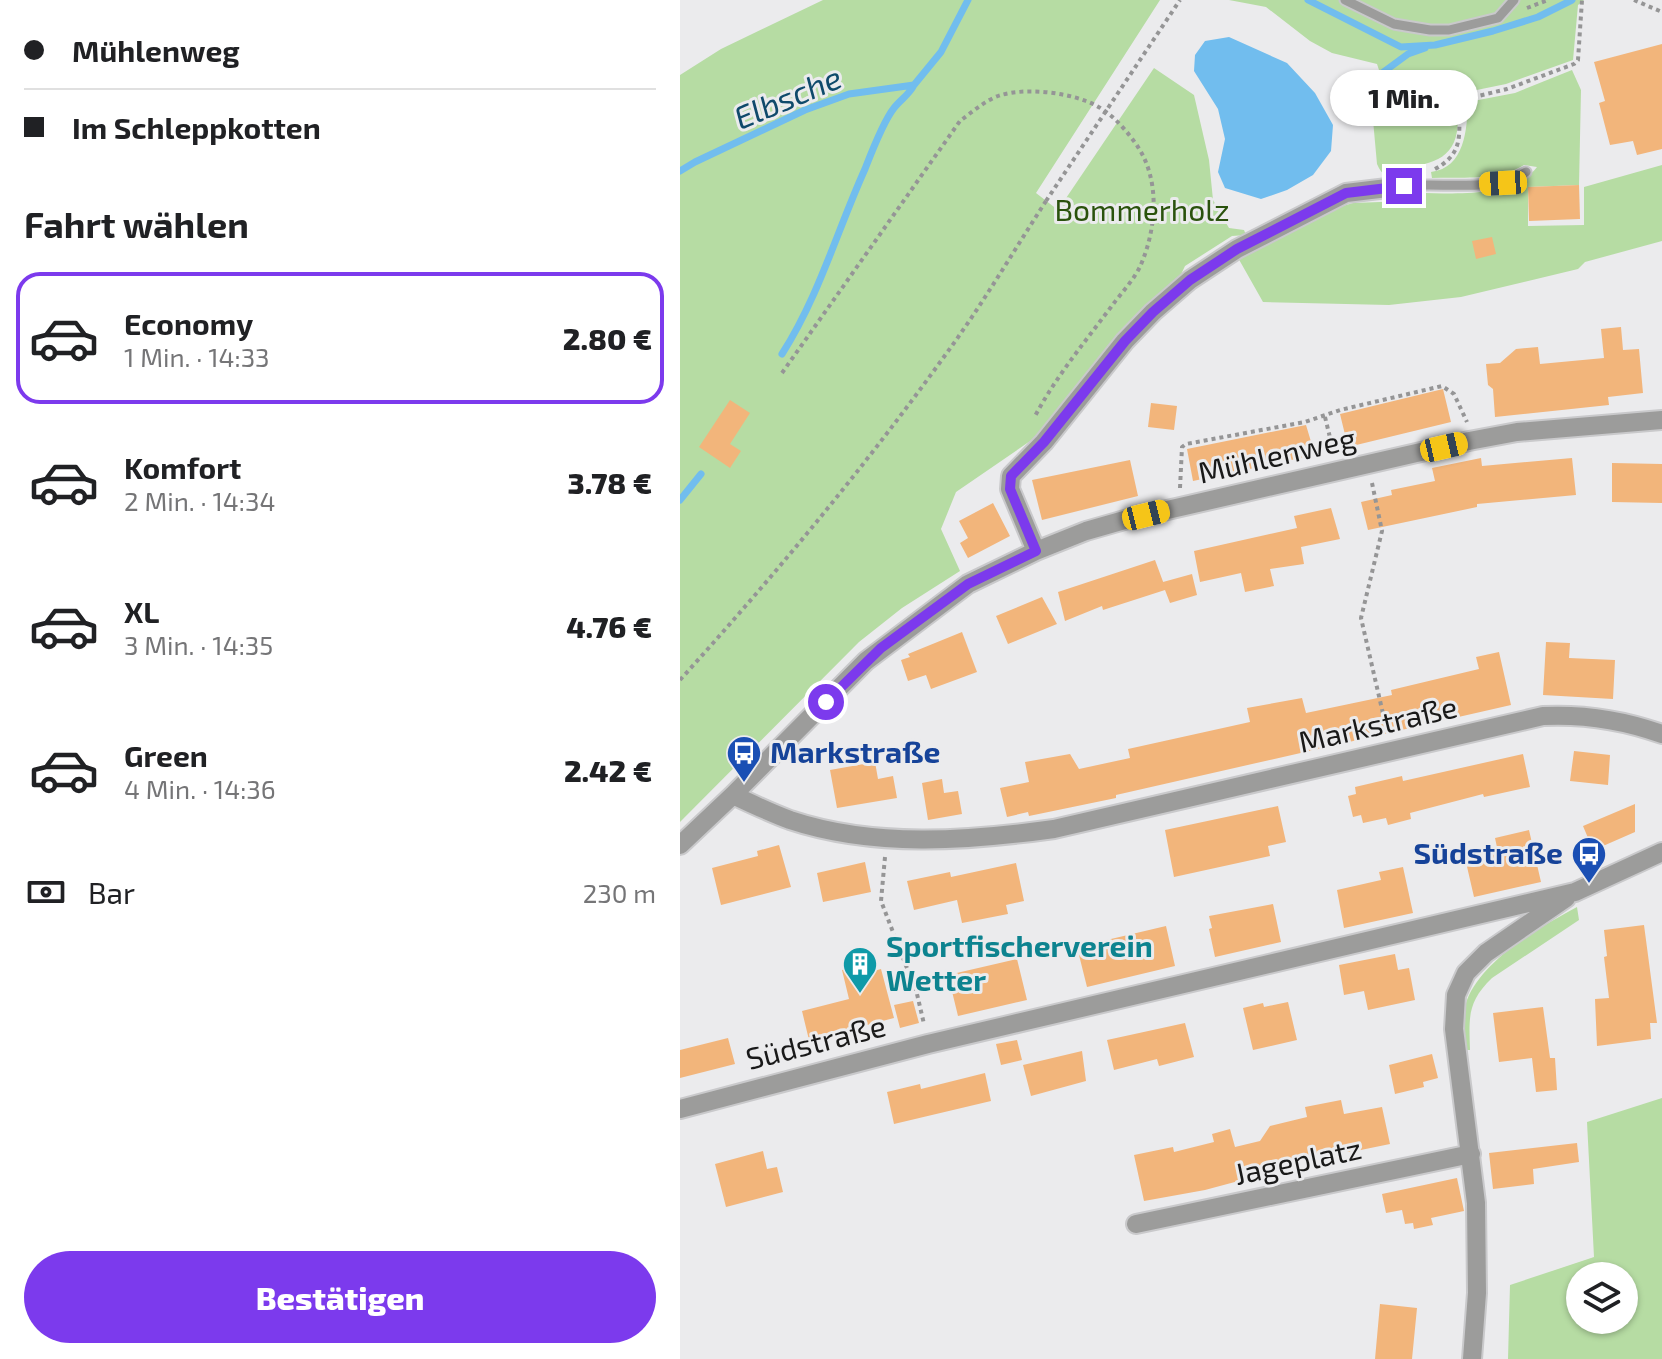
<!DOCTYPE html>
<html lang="de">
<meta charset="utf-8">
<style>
:root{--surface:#fff;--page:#f6f6f6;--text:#202124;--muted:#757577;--line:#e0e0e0;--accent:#7c3aed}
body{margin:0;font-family:"Exo 2",sans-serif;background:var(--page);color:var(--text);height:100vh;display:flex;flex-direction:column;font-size:30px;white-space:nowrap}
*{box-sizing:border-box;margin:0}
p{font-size:26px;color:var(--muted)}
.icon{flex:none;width:44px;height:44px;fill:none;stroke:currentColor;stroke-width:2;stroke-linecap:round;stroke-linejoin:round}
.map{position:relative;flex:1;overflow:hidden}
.side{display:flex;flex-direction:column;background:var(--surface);width:680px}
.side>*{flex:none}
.hud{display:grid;align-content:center;height:176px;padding:0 24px;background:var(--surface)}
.tools{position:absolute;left:886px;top:1262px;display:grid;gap:16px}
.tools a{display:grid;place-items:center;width:72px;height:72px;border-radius:50%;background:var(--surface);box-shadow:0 2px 6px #0004;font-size:40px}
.end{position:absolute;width:36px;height:36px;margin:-18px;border:10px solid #7c3aed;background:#fff;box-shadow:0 0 0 4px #fff}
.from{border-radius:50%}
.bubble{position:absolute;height:56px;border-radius:28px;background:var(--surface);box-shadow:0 2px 6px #0004;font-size:26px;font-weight:800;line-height:56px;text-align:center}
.car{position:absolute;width:24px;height:48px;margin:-24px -12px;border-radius:10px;box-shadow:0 0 6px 2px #0007;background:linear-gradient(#f5c518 24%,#345 0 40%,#f5c518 0 76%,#345 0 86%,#f5c518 0)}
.hud b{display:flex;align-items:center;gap:28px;height:76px;font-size:30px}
.hud b+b{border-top:2px solid var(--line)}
.hud i{width:20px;height:20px;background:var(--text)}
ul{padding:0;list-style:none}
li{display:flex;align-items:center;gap:24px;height:132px;margin:0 16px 12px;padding:0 8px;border:4px solid transparent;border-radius:24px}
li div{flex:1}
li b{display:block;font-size:30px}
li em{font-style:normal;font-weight:800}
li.active{border-color:var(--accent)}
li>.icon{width:72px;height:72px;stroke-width:1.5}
h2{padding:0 24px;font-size:36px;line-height:96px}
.pay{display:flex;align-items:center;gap:20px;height:88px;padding:0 24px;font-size:30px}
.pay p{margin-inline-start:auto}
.button{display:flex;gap:16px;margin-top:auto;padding:16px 24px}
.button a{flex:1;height:92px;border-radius:48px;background:var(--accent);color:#fff;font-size:32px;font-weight:800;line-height:92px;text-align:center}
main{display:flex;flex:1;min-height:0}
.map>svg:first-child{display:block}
</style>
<main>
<section class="side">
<div class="hud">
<b><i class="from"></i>Mühlenweg</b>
<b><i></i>Im Schleppkotten</b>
</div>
<h2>Fahrt wählen</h2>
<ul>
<li class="active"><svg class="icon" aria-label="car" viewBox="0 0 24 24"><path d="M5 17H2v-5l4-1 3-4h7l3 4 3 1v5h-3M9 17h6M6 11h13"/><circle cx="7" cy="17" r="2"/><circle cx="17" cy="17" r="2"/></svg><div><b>Economy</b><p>1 Min. · 14:33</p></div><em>2.80 €</em></li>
<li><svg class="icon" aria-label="car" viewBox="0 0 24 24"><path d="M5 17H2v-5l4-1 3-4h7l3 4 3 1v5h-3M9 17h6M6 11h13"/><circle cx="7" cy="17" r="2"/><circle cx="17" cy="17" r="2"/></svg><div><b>Komfort</b><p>2 Min. · 14:34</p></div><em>3.78 €</em></li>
<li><svg class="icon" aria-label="car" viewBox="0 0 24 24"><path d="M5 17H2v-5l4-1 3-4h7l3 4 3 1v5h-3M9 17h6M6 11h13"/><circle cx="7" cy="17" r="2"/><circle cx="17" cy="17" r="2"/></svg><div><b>XL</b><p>3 Min. · 14:35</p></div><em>4.76 €</em></li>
<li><svg class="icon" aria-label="car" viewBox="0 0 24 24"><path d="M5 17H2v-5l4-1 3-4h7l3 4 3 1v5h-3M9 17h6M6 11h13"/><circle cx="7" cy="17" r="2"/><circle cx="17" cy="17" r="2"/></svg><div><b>Green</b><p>4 Min. · 14:36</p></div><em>2.42 €</em></li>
</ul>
<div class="pay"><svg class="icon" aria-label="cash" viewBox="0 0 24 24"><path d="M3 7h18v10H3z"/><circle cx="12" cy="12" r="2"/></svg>Bar<p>230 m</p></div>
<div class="button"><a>Bestätigen</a></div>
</section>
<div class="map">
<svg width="982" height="1359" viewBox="0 0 982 1359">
<rect width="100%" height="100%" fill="#ebebed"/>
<path fill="#b6dca3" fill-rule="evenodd" d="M143,0H480L356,193L378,210L474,68L514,95L529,160L533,200L549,228L564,230L566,235L552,236L505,266L496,285L453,321L356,437L276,492L261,529L280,571L222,608L179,642L0,822V75L41,49Z
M549,0H904L898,5L893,60L826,84L782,93C777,101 778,109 778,118C778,159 755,163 720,169V179C708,178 702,176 697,164L691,98L703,82L697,64L652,53L630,41L586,7Z
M892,70L901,90L899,185L848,187V226L904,225V187L982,165V241L905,262L898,269L781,297L709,305L583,302L557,256L652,209L673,203L728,201L730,193C769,192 831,201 857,167L844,165C818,181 782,177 752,178L751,172C785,168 787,129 788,102L835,93Z
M897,907L899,920L812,978C787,1002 789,1018 790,1050H785C784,1033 781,1016 787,1000C803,959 860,927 897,907Z
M982,1098V1359H828L830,1285L914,1257L907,1122ZM900,1276H944V1320H900Z"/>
<path fill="#71bdee" d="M549,37L607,63L635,93L653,125L651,151L633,175L607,190L581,199L545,188L538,172L545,139L538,109L514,71L515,55L525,41Z"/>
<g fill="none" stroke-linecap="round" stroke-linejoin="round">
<path stroke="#71bdee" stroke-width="7" d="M628,0L721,47L755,45L813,31L858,17L892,0
M683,87L728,54L745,48
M0,171L15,162L125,110L169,94L234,85L261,52L288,0
M102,354C139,296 157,231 185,169C192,151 203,122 214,108C221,99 229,95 234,85
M0,500L21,474"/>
</g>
<path fill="#f2b57b" d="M982,44V149L957,155L953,141L930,145L919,103L925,101L914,62Z
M899,185L900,219L849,221L848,187Z
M812,237L816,254L796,259L792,241Z
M941,327L943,350L959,349L963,393L928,397L929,405L815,417L813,389L808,385L806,364L820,363L836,349L858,347L860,364L924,358L921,329Z
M763,389L771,422L668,447L660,414Z
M50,400L70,413L50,444L61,451L50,468L19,447Z
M471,403L497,406L494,430L468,427Z
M626,425L635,455L513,481L507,449Z
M801,458L802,466L892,458L896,495L797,504V507L688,530L681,502L712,495L711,490L755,481L752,468Z
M450,460L458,496L362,520L352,480Z
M932,463L982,464V503L932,502Z
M313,503L330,536L288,558L280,543L288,538L279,521Z
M651,508L660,539L621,547L624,564L590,569L594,586L565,592L561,573L520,582L514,551L617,528L614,516Z
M475,560L485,587L483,582L512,574L517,595L490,603L485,590L423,610L422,606L385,621L378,592Z
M362,597L377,624L328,644L316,616Z
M282,632L297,672L251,689L246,675L228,681L221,660L230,657L228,654Z
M866,642L890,643L889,658L935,660L933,699L863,695Z
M819,652L831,705L436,795V798L349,816L348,812L327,817L320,788L349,782L345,762L390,754L399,769L450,758L448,749L570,722L567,708L622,698L626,713L712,695L711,690L799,669L796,657Z
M894,751L930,755L928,785L890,781Z
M843,754L850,787L804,797L803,794L730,813L731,819L708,825L706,818L683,823L681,815L673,817L668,796L676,794L675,787L722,776L723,781Z
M195,762L198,779L213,776L217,798L157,808L150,770Z
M262,779L264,793L278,791L282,814L248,820L242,783Z
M955,804V832L907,853L911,845L903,826Z
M598,806L606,842L588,846L590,856L494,877L485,830Z
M849,830L861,882L794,897L785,858L818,852L815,838Z
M99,845L111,887L41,905L32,868L78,856L77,851Z
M185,862L191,892L143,902L137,873Z
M336,863L344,901L326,905L328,914L282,923L277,900L234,910L227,881L270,872L271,877Z
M723,867L733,913L664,928L657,890L701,880L699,872Z
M593,904L601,942L535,957L529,929L532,928L529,916Z
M964,925L977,1023H970L971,1039L917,1046L915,999L929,998L924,957L927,956L924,930Z
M486,926L495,966L407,987L397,947Z
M715,954L718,970L729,968L735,1000L688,1010L684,991L664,995L659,965Z
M337,959L347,1000L278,1016L268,975Z
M192,962L194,971L201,969L214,1018L129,1040L122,1011L169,999L162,970Z
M233,1001L239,1023L220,1028L214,1005Z
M608,1002L617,1040L573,1050L563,1008L583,1003L584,1007Z
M863,1007L870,1058H875L877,1090L856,1092L852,1058L819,1062L813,1013Z
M505,1023L514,1057L479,1066L477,1059L434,1070L427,1040Z
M48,1038L55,1064L0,1078V1050Z
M337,1040L342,1060L321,1065L316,1044Z
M402,1051L406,1081L351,1096L343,1065Z
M752,1054L758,1078L743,1082L744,1087L715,1094L709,1065Z
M305,1073L311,1101L214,1124L207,1092L240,1084L241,1089Z
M661,1100L664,1114L702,1107L710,1144L671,1152L658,1151L601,1160L603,1169L525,1190L464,1201L454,1155L493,1147L494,1152L534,1142L532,1134L550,1129L555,1147L580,1141L590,1126L627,1117L625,1107Z
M897,1143L899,1162L853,1169L854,1184L813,1189L809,1153Z
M83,1151L87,1169L97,1167L103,1192L46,1207L35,1164Z
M777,1178L784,1211L751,1218L753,1225L734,1229L733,1223L725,1224L722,1210L706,1213L702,1194Z
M700,1304L737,1308L732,1359H695Z"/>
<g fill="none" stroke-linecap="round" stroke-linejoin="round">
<g stroke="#c9c9cb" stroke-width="13">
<path id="lane" d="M665,0L714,24L750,30H769L818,18L834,0
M724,186C762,182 813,193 846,172"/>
</g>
<g stroke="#c9c9cb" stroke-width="22">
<path id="street" d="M356,551L330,489L331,476L364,442L445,341L473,312L510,280L557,249L666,193L724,186
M53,795C72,804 91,813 110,820C194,848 288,841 374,829L863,716C905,714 943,720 982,734
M0,845L53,795L186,661L288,584L356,551L406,531L448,519L789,441L837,432L982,420
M0,1109L248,1044L895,892L982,852
M456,1224L791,1154
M792,1359L797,1293L796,1203L774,1029L776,995L786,973L806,953L886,898"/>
</g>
<path stroke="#959596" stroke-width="4" stroke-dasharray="4 4" stroke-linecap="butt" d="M954,0L982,12
M847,8L868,0
M755,169C794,148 770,120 786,99L827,89L894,64L898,60L902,0
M102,373L280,121C292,112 307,99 321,95C346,88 382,92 406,101C428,109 443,126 456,144C480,178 477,225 462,262C456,278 441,293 431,307C404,343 375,378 354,418
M645,417L654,454
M692,483L702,531L681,618L707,731
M500,488L502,447L506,444L625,422L660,410L762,386L774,394L787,422
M0,680C94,576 184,468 266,354C302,305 333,252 366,201
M205,857L201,901L237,994L244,1024"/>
<use href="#lane" stroke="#9c9c9b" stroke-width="9"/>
<use href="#street" stroke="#9c9c9b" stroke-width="18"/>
<path stroke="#959596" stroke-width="4" stroke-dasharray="4 4" stroke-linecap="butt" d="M366,201L500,0"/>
</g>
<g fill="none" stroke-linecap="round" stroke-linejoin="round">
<path stroke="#7c3aed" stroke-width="10" d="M146,702L201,648L288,584L356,551L330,489L331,476L364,442L445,341L473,312L510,280L557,249L666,193L724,186"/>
</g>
<defs>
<g id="bus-pin" transform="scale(1.8)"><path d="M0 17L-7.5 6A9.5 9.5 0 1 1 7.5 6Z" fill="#1a4fb4" stroke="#ebebed"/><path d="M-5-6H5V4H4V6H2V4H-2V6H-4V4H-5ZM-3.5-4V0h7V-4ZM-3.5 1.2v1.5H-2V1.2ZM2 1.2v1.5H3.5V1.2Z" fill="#fff"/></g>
<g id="building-pin" transform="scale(1.8)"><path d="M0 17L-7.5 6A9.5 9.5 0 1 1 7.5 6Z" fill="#0f9aa8" stroke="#ebebed"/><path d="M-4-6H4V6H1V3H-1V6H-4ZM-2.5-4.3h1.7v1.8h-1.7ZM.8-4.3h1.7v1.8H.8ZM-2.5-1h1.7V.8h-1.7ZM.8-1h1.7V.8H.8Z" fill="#fff"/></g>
</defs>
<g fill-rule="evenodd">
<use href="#bus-pin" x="64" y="753"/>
<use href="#bus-pin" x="909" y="854"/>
<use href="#building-pin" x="180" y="964"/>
</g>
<g text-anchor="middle" stroke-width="6" stroke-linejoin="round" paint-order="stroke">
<g font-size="30" fill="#2a520d" stroke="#ebebed">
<text x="462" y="221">Bommerholz</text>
</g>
<g font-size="30" fill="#191919" stroke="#ebebed">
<text transform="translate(597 456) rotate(-13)" y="10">Mühlenweg</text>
<text transform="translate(698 725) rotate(-13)" y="10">Markstraße</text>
<text transform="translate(136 1043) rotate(-14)" y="10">Südstraße</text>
<text transform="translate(618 1162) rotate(-12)" y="10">Jageplatz</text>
</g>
<g font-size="30" font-weight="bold" fill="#164399" stroke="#ebebed" text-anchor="start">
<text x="90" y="763">Markstraße</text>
<text x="883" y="864" text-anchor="end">Südstraße</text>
</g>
<g font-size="30" font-weight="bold" fill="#0d838f" stroke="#ebebed" text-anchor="start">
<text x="206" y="957">Sportfischerverein<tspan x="206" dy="34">Wetter</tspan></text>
</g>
<g font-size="32" font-style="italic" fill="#0f4a6b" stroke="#ebebed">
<text transform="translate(108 98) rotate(-23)" y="11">Elbsche</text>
</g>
</g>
</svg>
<div class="tools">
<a><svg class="icon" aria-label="layers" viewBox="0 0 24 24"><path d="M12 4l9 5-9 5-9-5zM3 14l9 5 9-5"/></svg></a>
</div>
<i class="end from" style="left:146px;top:702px"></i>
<i class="end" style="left:724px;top:186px"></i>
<div class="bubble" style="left:650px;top:70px;width:148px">1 Min.</div>
<i class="car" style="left:823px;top:183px;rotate:267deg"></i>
<i class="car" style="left:764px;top:447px;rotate:77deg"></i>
<i class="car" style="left:466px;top:515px;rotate:76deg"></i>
</div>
</main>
